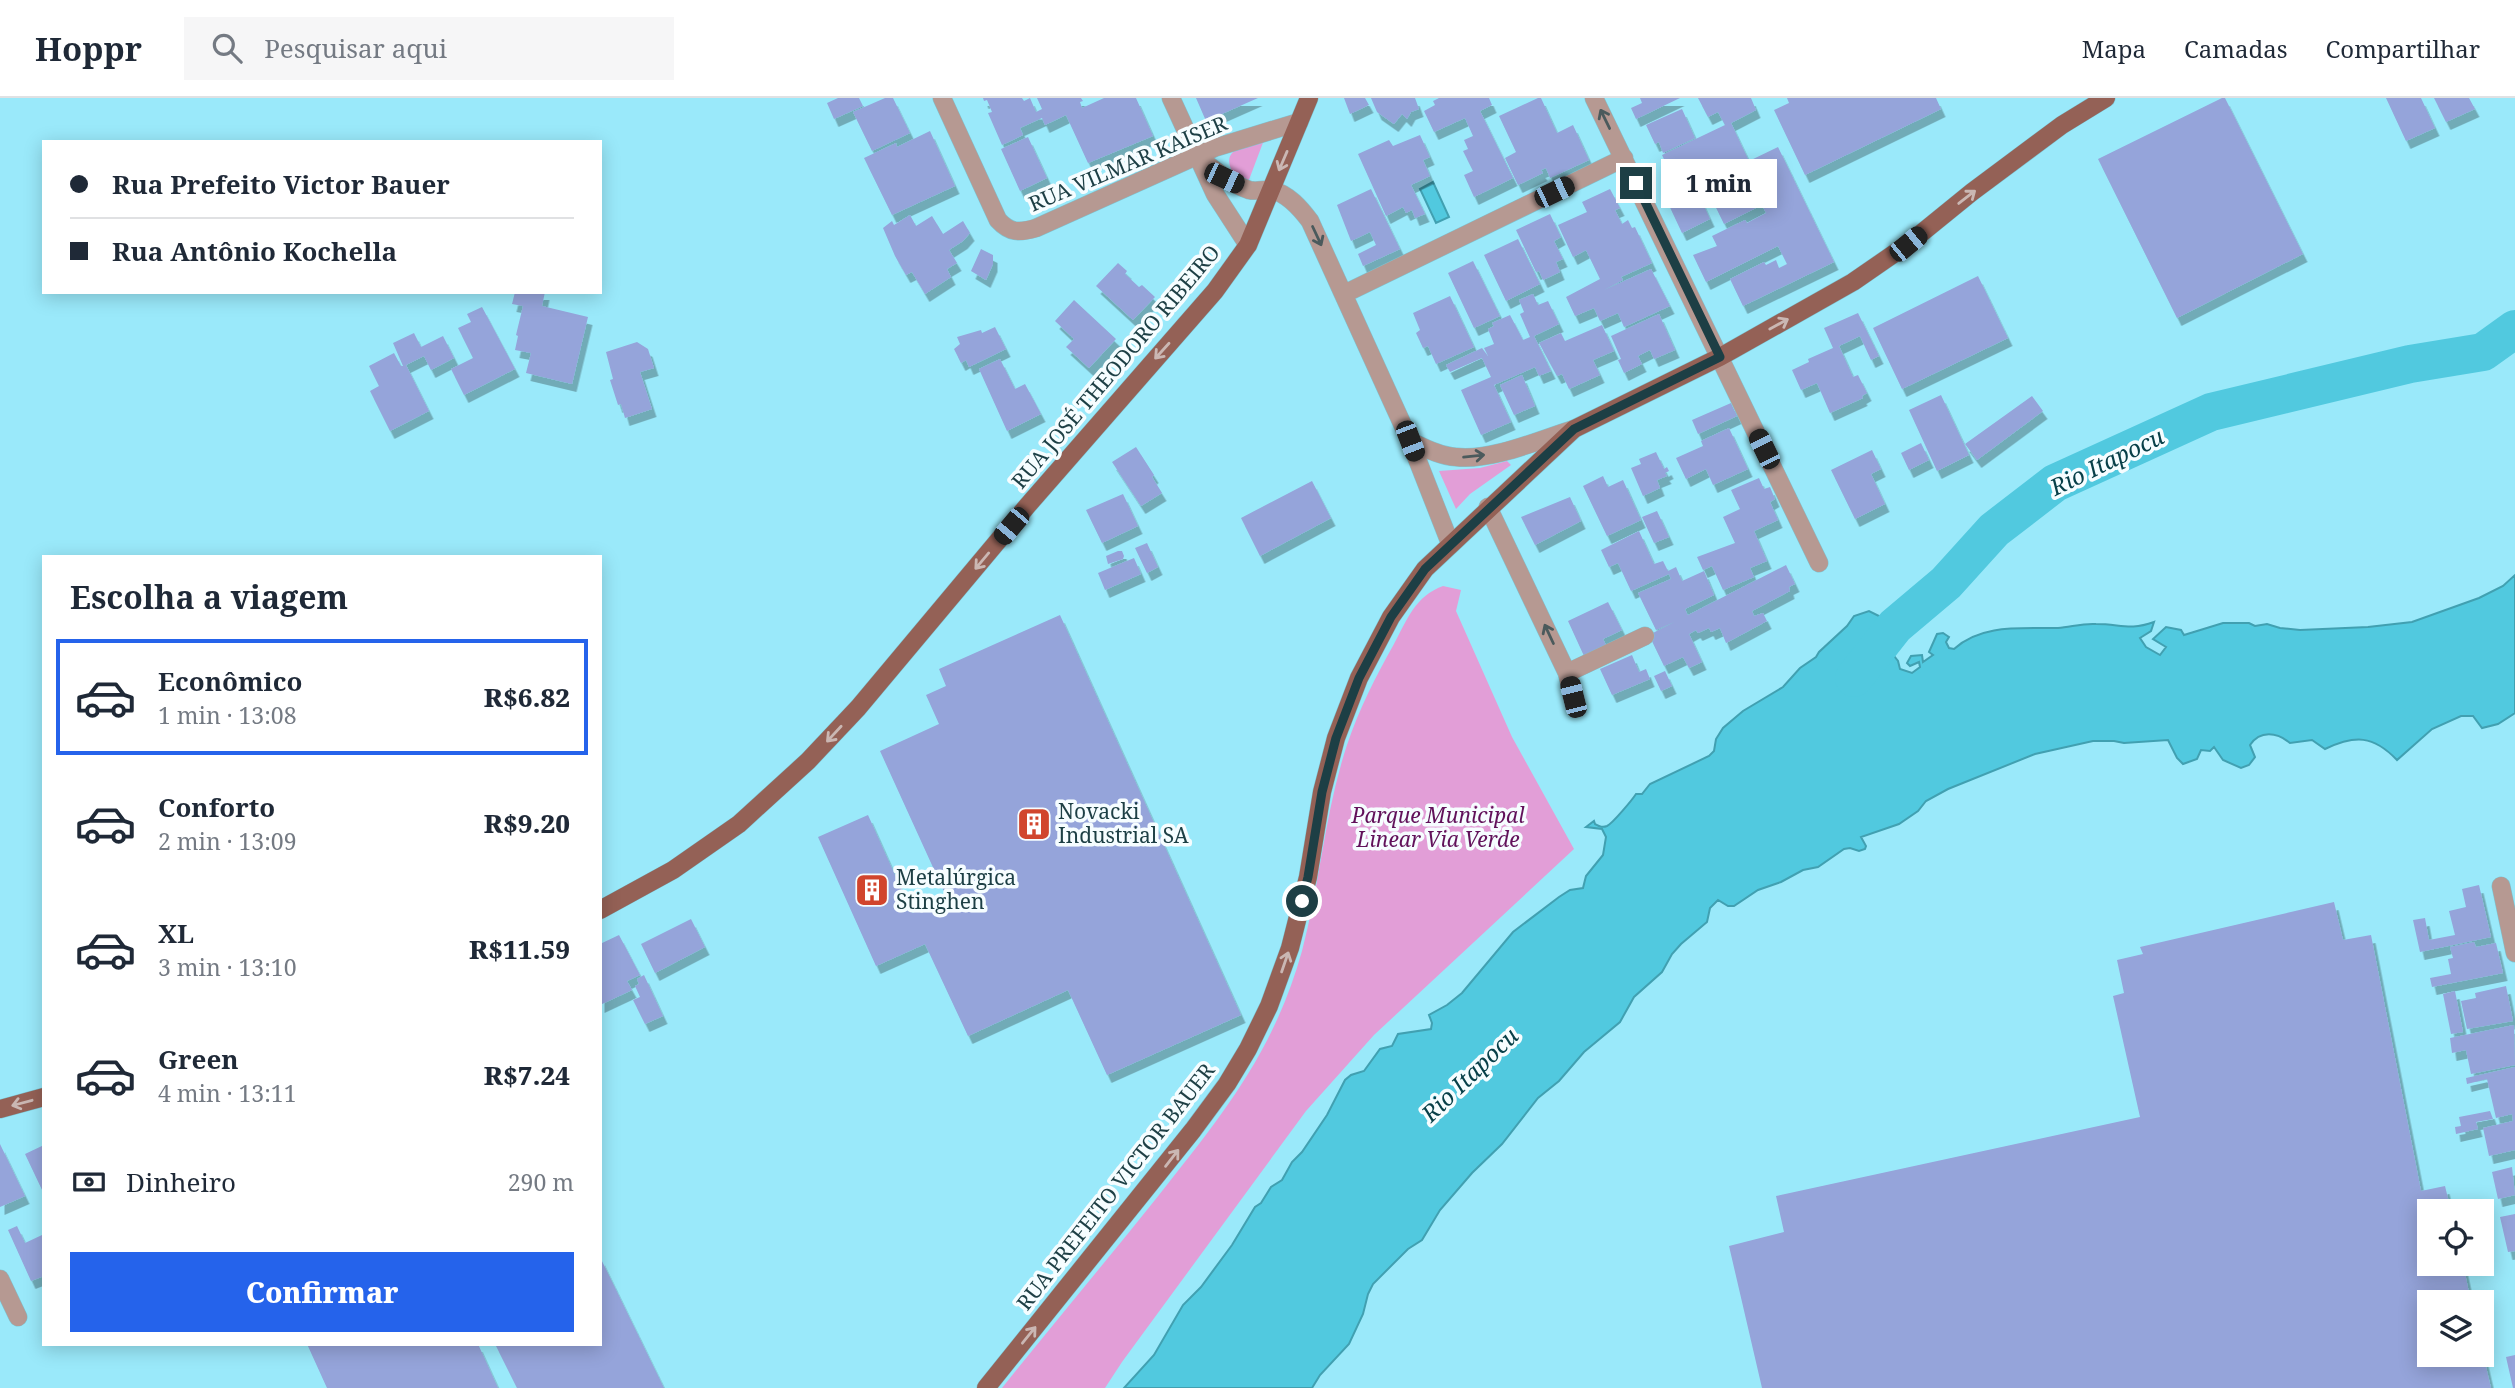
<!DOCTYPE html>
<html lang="pt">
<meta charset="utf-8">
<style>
:root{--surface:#fff;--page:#f6f6f7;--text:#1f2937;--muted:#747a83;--line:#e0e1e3;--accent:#2563eb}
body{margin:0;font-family:"Noto Serif",serif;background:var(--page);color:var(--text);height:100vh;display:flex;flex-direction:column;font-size:26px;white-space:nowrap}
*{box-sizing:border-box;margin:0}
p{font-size:23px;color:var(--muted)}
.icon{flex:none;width:38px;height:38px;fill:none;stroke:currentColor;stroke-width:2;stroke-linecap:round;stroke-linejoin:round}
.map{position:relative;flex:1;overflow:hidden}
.drawer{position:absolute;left:42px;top:457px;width:560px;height:791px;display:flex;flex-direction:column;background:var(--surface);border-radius:0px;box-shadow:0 4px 18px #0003}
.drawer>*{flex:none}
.banner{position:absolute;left:42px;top:42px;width:560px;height:154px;border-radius:0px;box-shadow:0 4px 18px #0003;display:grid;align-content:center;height:154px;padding:0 28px;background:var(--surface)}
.tools{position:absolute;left:2417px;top:1101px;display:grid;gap:14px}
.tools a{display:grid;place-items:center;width:77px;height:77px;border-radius:0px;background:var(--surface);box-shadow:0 4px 18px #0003;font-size:35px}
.end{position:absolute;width:32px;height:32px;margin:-16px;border:9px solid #1d3f45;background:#fff;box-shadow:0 0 0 4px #fff}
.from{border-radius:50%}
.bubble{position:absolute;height:49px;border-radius:0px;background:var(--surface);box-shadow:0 4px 18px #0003;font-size:23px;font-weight:800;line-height:49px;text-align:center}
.car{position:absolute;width:21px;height:42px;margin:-21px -10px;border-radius:9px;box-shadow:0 0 5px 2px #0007;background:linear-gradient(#222 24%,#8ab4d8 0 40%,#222 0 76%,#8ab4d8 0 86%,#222 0)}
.banner b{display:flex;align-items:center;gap:24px;height:66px;font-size:26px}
.banner b+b{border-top:2px solid var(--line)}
.banner i{width:18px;height:18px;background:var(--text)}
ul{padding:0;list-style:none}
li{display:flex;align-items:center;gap:21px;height:116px;margin:0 14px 10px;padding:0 14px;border:4px solid transparent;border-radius:0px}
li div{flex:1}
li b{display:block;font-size:26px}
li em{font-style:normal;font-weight:800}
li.active{border-color:var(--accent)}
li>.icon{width:63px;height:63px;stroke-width:1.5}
h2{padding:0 28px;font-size:32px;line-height:84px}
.pay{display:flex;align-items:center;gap:18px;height:77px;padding:0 28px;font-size:26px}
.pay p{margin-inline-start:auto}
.primary-button{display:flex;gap:14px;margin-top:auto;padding:14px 28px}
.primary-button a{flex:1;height:80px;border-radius:0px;background:var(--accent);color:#fff;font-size:28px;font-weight:800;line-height:80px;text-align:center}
header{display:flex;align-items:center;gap:42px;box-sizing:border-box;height:98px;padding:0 35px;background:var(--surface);border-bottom:2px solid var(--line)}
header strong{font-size:33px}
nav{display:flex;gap:38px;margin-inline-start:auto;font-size:24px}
.search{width:490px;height:63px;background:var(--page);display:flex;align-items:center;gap:18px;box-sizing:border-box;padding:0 24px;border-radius:0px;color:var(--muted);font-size:26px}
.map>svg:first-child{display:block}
</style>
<header>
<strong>Hoppr</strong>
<div class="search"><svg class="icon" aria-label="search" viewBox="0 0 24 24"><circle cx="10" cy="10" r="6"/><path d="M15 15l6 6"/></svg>Pesquisar aqui</div>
<nav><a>Mapa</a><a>Camadas</a><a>Compartilhar</a></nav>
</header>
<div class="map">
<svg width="2515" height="1290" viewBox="0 0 2515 1290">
<defs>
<filter id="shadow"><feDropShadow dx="4.5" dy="8" stdDeviation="0" flood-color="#0004"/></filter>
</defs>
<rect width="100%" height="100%" fill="#9ae9fa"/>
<path fill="#e29ed7" d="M1264,42L1247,87C1236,81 1219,62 1237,51C1244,46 1256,45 1264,42Z
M1507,363L1511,367L1470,396L1456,411L1439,373L1480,370Z
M1443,488L1461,492L1456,513L1512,639L1574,751L1374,937L1306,1013L1122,1264L1105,1290H1002C1054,1225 1107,1162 1159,1097C1222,1017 1274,954 1302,853C1320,785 1325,713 1347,647C1359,611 1376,578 1394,546C1407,522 1415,498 1443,488Z"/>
<path fill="#51c9df" stroke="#41a0b1" stroke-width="2" d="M1433,84L1449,119L1436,125L1420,91Z
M2515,477V615L2498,626L2482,630L2473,618H2461L2432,631L2397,662C2373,637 2355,637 2325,651L2312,642L2290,645C2277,634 2260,632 2250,647L2255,659L2249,667L2241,670L2223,662L2214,649L2210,653L2201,652L2197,661L2183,666L2177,660L2168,642L2124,645L2114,643H2093L2035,656L1948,691L1926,703L1918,713L1899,726L1861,739L1866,748L1865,751L1859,753L1850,750L1844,751L1818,769L1803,772L1781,784L1758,792L1734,808H1728L1718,802L1710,810L1707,824L1681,846L1672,856L1662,874L1634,899L1620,924L1584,954L1559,983L1538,1000L1502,1046L1472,1075L1440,1112L1422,1142L1408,1151L1373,1186L1368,1196L1363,1216L1349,1246L1320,1277L1312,1290H1124L1154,1257L1183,1207L1201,1189L1232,1147L1255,1109L1261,1105L1271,1089L1282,1082L1292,1064L1302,1054L1327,1017L1345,982L1351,977L1364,973L1380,951L1392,948L1398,936L1431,931L1432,925L1429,917L1447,907L1462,895L1513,834L1559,799L1570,792L1583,790L1586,778L1603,757L1606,739L1602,731L1586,729L1594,723L1595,726C1599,728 1602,730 1607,728C1613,725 1632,702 1636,696H1642L1650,686L1709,658L1714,653L1716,641L1723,630L1743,613L1783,589L1800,570L1816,559L1819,554L1847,528L1854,518L1869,513L1885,521L1887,549L1898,563L1900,571L1912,575L1920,569L1919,564L1910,568L1907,565L1911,558L1922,557L1923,564L1933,557L1929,554L1937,536L1943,535L1949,539L1946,544L1949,550L1954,551C1982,525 2024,531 2058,530C2071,529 2083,525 2096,526C2121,526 2129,533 2154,524L2151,533L2140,540L2146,549L2160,557L2166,549L2153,541L2166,529L2181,532L2184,537L2223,525H2249L2255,528L2267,526L2280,530L2300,532L2368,529L2412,524L2479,500L2503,488Z"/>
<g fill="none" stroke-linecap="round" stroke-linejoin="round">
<path stroke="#51c9df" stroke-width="38" d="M1854,580L1895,528L1946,485L1994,432L2055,385L2211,314L2410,266L2483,254L2515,231"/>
</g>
<path fill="#95a4da" filter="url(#shadow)" d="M838,0H859L863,8L834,21L827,5Z
M885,0H893L910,35L872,53L853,14Z
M983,0H1022L1024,3L1030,0L1036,14L1042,11L1037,0H1081L1083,3L1080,4L1082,10L1104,0H1136L1153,38L1088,65L1066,17L1045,27L1042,20L1020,30L1023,37L1002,47L988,15L992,14L987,2L984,3Z
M1196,0H1258L1206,23Z
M1344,0H1365L1369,7L1350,16Z
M1371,0H1415L1419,11L1411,14L1407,21L1402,16L1394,26L1377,14Z
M1439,0H1489L1492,7L1480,13L1513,80L1474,99L1464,77L1473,73L1463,53L1468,51L1464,42L1473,38L1465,20L1434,34L1424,13L1435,7L1433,3Z
M1538,0H1541L1557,35L1573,27L1589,62L1550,80L1546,70L1541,72L1543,75L1518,87L1505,60L1516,54L1499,18Z
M1640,0H1680L1636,21L1631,10L1642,5Z
M1698,0H1751L1756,12L1731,25L1749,63L1778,49L1834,164L1743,208L1730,181L1764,164L1766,167L1776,162L1779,170L1787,166L1778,148L1706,184L1693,157L1717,148L1712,138L1745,122L1747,125L1766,115L1762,107L1724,126L1704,85L1714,80L1710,73L1677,89L1662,57L1725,27L1718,14L1708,19Z
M1787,0H1936L1941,11L1805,77L1774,12L1789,5Z
M2222,0H2225L2303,156L2177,220L2098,61Z
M2386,0H2421L2435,30L2406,43Z
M2434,0H2469L2475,11L2446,24Z
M1682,11L1695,40L1663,55L1659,44L1655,46L1646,27Z
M930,33L955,88L892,117L864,60L896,45L897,49Z
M1420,37L1430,59L1423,62L1430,78L1411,87L1425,116L1415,120L1412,112L1406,115L1403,109L1386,118L1358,56L1389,42L1393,48Z
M1028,39L1047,80L1020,93L1001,51Z
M1700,88L1702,93L1698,95L1710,121L1682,135L1667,103Z
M1371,91L1400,151L1363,168L1358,156L1376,147L1370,134L1351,143L1337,107Z
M1610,91L1620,110L1615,112L1622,126L1628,122L1632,130L1635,129L1652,165L1621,179L1623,182L1604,192L1651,171L1670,208L1624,229L1618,215L1600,223L1594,210L1575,218L1566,199L1600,181L1586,152L1573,159L1558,127L1587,114L1582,104Z
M1550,116L1561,139L1554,143L1563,161L1556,164L1560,174L1543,182L1539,173L1536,174L1516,132Z
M910,117L916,128L932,118L943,136L963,123L970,135L963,143L949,152L957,165L947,171L951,179L925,196L912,174L906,177L895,158L883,130L892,123L894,127Z
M1518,141L1540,186L1506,203L1484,157Z
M981,151L993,157V166L986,182L971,173Z
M1473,163L1500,218L1474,230L1448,175Z
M1118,165L1127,173L1125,176L1139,189L1142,187L1155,199L1133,222L1096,188Z
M1978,178L2008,240L1902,291L1873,230Z
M515,194H545L542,208L588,219L572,286L526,275L531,255L515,252L518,238L516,237L523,208L512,206Z
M1533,196L1538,207L1548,203L1559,226L1534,238L1551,273L1539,278L1535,269L1494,287L1511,324L1481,337L1461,292L1491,279L1482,260L1450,274L1446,267L1482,250L1488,258L1484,250L1494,246L1488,231L1494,228L1492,225L1510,217L1523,242L1530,239L1520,216L1524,214L1519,202Z
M1450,198L1474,249L1436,266L1428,248L1423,250L1416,235L1420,232L1413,215Z
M1074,202L1116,241L1089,270L1066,249L1074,241L1055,223Z
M482,209L515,271L464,297L451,271L473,260L458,230L471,224L467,216Z
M1858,215L1879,258L1871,262L1860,238L1839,248L1853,279L1858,277L1867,295L1862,298L1863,300L1830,315L1817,285L1801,292L1792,272L1809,264L1808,261L1833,250L1824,230Z
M1659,216L1675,252L1654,261L1650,252L1638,258L1642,266L1624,275L1618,262L1621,261L1611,238Z
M1602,227L1614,253L1593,262L1600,277L1569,291L1562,276L1557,278L1539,245L1561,235L1565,243Z
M995,229L1006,251L969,269L966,262L961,265L954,251L960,246L957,239L981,232L982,235Z
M414,235L421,249L443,238L454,260L431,272L424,258L406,267L429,313L390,333L370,293L379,288L369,268L394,255L401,268H403L393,245Z
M637,244L648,251L654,270L640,274L652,311L625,320L621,306L618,307L610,282L613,281L606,254Z
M1000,261L1015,291L1025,286L1041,316L1007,333L979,271Z
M1522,277L1535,308L1514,317L1500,287Z
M1941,297L1969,357L1937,373L1909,312Z
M2032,298L2043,313L1977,362L1965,346Z
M1731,305L1737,318L1698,336L1692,322Z
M1729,330L1748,371L1713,387L1706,371L1686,381L1676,360L1703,348L1701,343Z
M1921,345L1929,362L1909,372L1901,355Z
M1136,349L1154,377L1152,379L1162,395L1141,408L1112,364Z
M1872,352L1881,371L1871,376L1885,406L1855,421L1831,372Z
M1656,354L1664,371L1667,369L1669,373L1665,375L1667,378L1657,382L1660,390L1643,398L1631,370L1641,366L1639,361Z
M1603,378L1608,389L1623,382L1641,422L1607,438L1583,388Z
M1759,380L1764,391L1770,389L1775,401L1770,404L1778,422L1754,433L1767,463L1750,470L1754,479L1723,492L1712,468L1703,472L1697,459L1735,445L1723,419L1740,411L1731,392Z
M1312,383L1331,420L1260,458L1241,420Z
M1123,396L1138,428L1102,445L1086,412Z
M1570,399L1581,423L1535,447L1521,419Z
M1657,413L1669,439L1654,445L1642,419Z
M1639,433L1654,466L1663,463L1668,473L1676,469L1682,483L1704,473L1714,497L1685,511L1688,518L1656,532L1638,495L1671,481L1669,476L1631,493L1618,465L1609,469L1601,452Z
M1147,445L1158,469L1147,475L1135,450Z
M1118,453H1122L1124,458L1123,461L1108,466L1106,458Z
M1134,460L1141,476L1105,492L1098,475Z
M1786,467L1795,486L1789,489L1790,493L1752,513L1754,518L1763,515L1767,523L1726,545L1720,530L1711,534L1709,530L1698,535L1696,532L1689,536L1702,564L1689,570L1683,559L1664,568L1649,537Z
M1608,504L1622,532L1603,541L1606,547L1584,558L1568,523Z
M1060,517L1241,917L1107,977L1068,892L968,938L925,846L876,868L818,739L868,717L912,815L947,800L880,653L939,626L926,597L946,588L939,571Z
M1632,557L1639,574L1646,571L1650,581L1612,597L1600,571Z
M1665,573L1672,588L1661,593L1654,578Z
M2479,787L2491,839L2420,854L2413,822L2425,820L2429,842L2455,837L2449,813L2466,809L2462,791Z
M2334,804L2343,842L2371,837L2421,1093L2445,1088L2451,1113H2429V1166H2463L2471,1204H2429V1256H2483L2491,1290H1762L1729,1148L1784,1134L1776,1098L2140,1019L2113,898L2124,895L2117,862L2143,856L2140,849Z
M691,821L705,849L655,875L641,846Z
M619,837L640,877L627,883L632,892L600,907V875L602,874L600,870V846Z
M2474,844L2476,849L2496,845L2503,875L2432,889L2430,880L2451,876L2448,861L2453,860L2450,849Z
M644,877L663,918L645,926L633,902L640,899L635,888L639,886L637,881Z
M2506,888L2513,923L2467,931L2461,903L2476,900L2475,895Z
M2455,893L2463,934L2451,936L2443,896Z
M2514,927L2515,967L2471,976L2466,952L2452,955L2450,940Z
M2515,969V1052L2489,1058L2483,1030L2513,1023L2512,1016L2496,1020L2487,981L2467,986L2466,980Z
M2490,1013L2493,1021L2476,1024L2478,1031L2456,1036L2455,1029L2461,1028L2459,1019Z
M0,1046L25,1098L0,1109Z
M44,1047V1096L25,1056Z
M2512,1069L2515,1097L2498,1101L2492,1074Z
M2515,1116V1153L2508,1154L2500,1119Z
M17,1128L25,1145L42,1137L44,1141V1178L31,1183L8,1132Z
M600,1159L664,1290H517L495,1246H600Z
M307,1246H478L498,1290H327Z
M2515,1257V1290H2513L2506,1259Z"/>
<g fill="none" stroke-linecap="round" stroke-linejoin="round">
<g stroke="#7ec4d2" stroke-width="19">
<path id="minor" d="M942,0L998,122C1010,135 1019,135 1036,130L1214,50L1299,24
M1171,0L1215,96L1248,147
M1594,0L1819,465
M1197,58C1213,71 1229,85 1249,92C1257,94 1264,91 1271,92C1288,95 1301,111 1310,123L1410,343L1450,445
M1344,196L1624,60
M1410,343C1425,350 1440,358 1456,359C1492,363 1539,342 1574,331
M1488,409L1567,575L1573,599
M1567,575L1645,538
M2501,788L2515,855
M0,1181L18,1219"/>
</g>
<g stroke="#7ec4d2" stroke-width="19">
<path id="major" d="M600,812L673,772L739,726L808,663L858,610L1028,407L1215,193L1248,147L1309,0
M0,1011L44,999
M986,1290L1193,1032L1227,986L1248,951L1269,908L1290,850L1308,779L1322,694L1336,640L1359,580L1391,519L1425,471L1574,331L1720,259L1853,184L1908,146L1972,94L2062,27L2106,0"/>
</g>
<use href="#minor" stroke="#b69992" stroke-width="18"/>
<use href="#major" stroke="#946156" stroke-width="18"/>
</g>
<defs><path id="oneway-shaft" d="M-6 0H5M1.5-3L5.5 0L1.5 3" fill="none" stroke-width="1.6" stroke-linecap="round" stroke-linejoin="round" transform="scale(1.75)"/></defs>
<g stroke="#4b5a5c">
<use href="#oneway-shaft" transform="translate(1605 21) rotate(-116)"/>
<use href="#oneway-shaft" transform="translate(1317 138) rotate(65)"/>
<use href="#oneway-shaft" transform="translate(1474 358) rotate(-6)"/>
<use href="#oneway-shaft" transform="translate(1549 536) rotate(-115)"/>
</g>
<g stroke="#cab7b3">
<use href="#oneway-shaft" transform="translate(1283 63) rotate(113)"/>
<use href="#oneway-shaft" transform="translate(1967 99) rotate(-38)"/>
<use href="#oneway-shaft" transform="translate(1779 226) rotate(-29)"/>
<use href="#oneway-shaft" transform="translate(1162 253) rotate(132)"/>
<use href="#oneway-shaft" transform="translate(982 463) rotate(130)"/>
<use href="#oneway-shaft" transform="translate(834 636) rotate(133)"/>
<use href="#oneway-shaft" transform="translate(1285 864) rotate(-71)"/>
<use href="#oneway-shaft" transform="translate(22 1005) rotate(165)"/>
<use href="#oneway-shaft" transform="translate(1172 1060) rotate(-52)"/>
<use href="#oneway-shaft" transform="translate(1029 1237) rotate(-51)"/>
</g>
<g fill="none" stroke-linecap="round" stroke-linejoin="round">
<path stroke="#1d3f45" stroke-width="9" d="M1302,803L1308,779L1322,694L1336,640L1359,580L1391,519L1425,471L1574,331L1720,259L1636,85"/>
</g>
<defs>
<g id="building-square" transform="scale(1.75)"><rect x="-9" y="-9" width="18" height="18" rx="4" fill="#d1452d" stroke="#f6fdff"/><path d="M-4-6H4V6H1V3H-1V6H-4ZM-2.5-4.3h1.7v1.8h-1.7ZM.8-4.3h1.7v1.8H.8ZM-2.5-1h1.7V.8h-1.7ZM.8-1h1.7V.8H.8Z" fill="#fff"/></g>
</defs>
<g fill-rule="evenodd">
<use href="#building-square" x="1034" y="726"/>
<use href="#building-square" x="872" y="792"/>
</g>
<g text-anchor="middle" stroke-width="7" stroke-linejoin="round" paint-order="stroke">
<g font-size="21" fill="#1d3f45" stroke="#f6fdff">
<text transform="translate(1128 66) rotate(-23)" y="7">RUA VILMAR KAISER</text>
<text transform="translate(1116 269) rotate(-50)" y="7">RUA JOSÉ THEODORO RIBEIRO</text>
<text transform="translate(1116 1089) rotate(-52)" y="7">RUA PREFEITO VICTOR BAUER</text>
</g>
<g font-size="21" fill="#1d3f45" stroke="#f6fdff" text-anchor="start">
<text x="1058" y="721">Novacki<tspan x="1058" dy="24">Industrial SA</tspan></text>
<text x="896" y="787">Metalúrgica<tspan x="896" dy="24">Stinghen</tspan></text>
</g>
<g font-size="21" font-style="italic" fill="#61115a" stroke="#f6fdff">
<text x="1438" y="725">Parque Municipal<tspan x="1438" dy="24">Linear Via Verde</tspan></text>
</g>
<g font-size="23" font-style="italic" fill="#084049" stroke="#f6fdff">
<text transform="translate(2107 364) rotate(-26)" y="8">Rio Itapocu</text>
<text transform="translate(1470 977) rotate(-44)" y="8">Rio Itapocu</text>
</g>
</g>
</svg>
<div class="tools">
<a><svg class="icon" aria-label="locate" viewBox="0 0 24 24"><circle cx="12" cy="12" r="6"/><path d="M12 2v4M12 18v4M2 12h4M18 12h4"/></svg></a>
<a><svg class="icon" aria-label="layers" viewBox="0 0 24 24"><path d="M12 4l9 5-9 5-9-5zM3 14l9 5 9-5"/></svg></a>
</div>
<i class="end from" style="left:1302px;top:803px"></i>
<i class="end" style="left:1636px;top:85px"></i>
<div class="bubble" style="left:1661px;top:61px;width:116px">1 min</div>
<i class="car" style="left:1224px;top:80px;rotate:115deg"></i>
<i class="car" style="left:1554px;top:94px;rotate:64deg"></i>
<i class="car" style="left:1908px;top:146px;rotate:51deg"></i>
<i class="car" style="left:1410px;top:343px;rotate:159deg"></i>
<i class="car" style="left:1764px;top:351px;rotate:334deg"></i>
<i class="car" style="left:1011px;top:428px;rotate:220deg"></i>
<i class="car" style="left:1573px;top:599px;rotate:346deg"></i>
<div class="banner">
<b><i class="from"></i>Rua Prefeito Victor Bauer</b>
<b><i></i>Rua Antônio Kochella</b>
</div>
<section class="drawer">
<h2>Escolha a viagem</h2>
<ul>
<li class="active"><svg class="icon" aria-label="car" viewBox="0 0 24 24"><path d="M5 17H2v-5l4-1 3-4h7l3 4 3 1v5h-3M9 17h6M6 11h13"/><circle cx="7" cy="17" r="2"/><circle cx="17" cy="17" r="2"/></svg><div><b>Econômico</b><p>1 min · 13:08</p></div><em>R$6.82</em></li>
<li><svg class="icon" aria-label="car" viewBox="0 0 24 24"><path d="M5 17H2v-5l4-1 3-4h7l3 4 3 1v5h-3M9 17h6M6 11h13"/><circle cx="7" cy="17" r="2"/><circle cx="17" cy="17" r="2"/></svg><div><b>Conforto</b><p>2 min · 13:09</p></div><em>R$9.20</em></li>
<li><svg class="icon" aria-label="car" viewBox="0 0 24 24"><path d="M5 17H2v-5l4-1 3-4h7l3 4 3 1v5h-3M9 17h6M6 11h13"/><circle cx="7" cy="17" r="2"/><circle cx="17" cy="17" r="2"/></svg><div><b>XL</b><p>3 min · 13:10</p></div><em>R$11.59</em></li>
<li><svg class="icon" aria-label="car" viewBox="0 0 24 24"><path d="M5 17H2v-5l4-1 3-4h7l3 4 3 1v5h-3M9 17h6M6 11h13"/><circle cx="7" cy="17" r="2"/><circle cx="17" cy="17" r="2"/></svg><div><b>Green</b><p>4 min · 13:11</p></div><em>R$7.24</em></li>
</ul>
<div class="pay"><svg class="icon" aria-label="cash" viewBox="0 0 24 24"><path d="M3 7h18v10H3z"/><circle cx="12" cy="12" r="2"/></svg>Dinheiro<p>290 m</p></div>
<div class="primary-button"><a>Confirmar</a></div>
</section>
</div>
